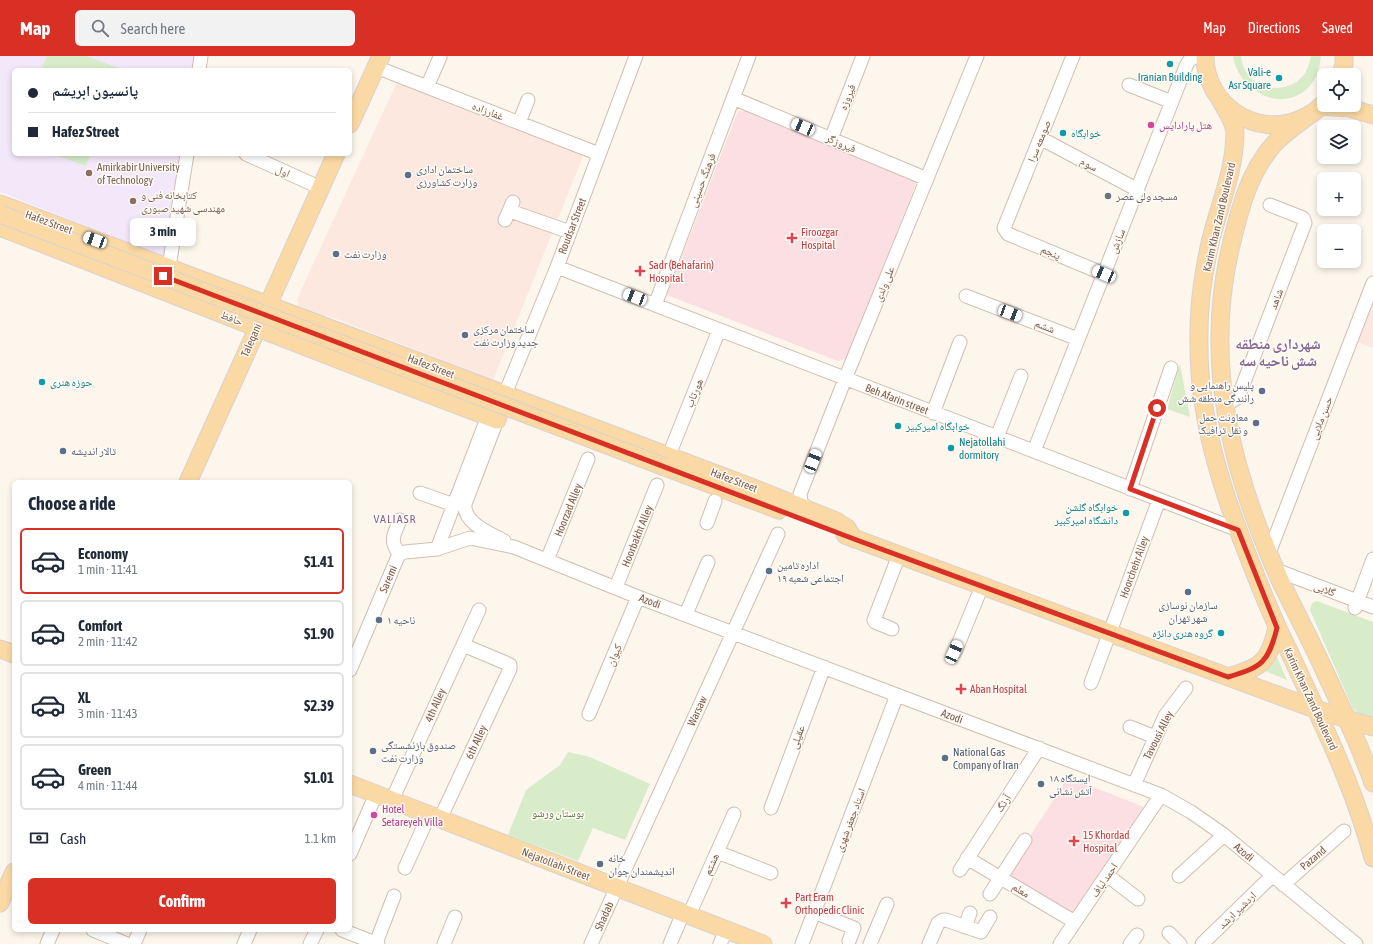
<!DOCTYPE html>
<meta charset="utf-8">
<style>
:root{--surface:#fff;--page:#f2f2f3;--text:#1f2937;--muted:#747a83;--line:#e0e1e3;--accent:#d93025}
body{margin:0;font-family:"Asap Condensed","Noto Naskh Arabic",sans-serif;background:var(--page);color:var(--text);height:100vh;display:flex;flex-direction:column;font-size:15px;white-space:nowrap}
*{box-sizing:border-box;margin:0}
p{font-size:13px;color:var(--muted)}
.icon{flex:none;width:22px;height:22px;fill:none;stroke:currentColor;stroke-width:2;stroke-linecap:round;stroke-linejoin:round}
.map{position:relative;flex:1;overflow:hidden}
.side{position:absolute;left:12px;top:424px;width:340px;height:452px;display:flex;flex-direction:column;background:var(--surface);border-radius:6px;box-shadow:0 2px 6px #0003}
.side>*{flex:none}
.guide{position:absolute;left:12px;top:12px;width:340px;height:88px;border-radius:6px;box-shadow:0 2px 6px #0003;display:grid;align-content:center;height:88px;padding:0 16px;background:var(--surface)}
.tools{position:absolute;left:1317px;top:12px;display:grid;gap:8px}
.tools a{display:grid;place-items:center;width:44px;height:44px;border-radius:6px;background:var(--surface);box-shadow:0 2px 6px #0003;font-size:20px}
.end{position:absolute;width:18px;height:18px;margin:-9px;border:5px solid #d93025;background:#fff;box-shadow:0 0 0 2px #fff}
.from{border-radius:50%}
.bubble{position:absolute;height:28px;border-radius:6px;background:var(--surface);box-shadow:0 2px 6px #0003;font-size:13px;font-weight:700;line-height:28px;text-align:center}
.car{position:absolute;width:12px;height:24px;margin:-12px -6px;border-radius:5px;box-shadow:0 0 3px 1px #0007;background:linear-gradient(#fff 24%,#345 0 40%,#fff 0 76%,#345 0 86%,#fff 0)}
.guide b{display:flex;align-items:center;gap:14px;height:38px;font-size:15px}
.guide b+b{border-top:1px solid var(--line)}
.guide i{width:10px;height:10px;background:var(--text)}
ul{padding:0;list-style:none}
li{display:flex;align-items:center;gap:12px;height:66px;margin:0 8px 6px;padding:0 8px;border:2px solid var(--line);border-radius:6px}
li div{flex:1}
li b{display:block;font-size:15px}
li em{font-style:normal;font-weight:700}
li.active{border-color:var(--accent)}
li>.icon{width:36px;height:36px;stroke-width:1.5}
h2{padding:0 16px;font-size:18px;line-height:48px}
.pay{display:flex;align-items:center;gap:10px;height:44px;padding:0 16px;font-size:15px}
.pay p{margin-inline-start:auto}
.action{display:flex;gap:8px;margin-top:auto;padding:8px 16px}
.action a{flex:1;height:46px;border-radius:6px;background:var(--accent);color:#fff;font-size:16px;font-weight:700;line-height:46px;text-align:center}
header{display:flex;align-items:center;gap:24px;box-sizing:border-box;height:56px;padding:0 20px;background:var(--accent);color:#fff}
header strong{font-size:19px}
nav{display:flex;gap:22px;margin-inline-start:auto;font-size:14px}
.search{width:280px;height:36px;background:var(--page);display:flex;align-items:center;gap:10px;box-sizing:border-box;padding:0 14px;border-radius:6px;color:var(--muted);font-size:15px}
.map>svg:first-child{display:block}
</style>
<header>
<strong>Map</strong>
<div class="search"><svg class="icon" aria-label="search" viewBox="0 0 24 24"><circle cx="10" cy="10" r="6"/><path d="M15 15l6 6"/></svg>Search here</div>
<nav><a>Map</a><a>Directions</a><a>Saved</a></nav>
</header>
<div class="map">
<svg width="1373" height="888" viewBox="0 0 1373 888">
<rect width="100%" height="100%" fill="#fdf6ec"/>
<path fill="#fde8e0" d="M397,26L584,98L493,324L326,259L323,261L298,250L297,243Z
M1373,245V292L1357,286Z"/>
<path fill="#f3e8fa" d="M0,0H196L194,14H14V98H182L165,201L0,136Z"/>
<path fill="#fbdfe3" d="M738,55H749L917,125L847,302L838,305L667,239Z
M1068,721L1144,751L1073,858L1005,819Z"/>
<path fill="#d8ecc9" d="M47,0H86L121,13V14H41Z
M1233,0H1241C1242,7 1244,14 1249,20C1263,36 1289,36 1303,20C1308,14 1309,7 1311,0H1321C1320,7 1319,14 1316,21C1304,44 1277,50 1256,35C1250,30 1243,25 1239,17C1236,12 1234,6 1233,0Z
M53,98H90L86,110Z
M1180,308L1190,361L1167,353Z
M1317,545L1373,566V663L1363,660L1353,653L1310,554L1312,547Z
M1276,599L1287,624L1263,614Z
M568,696L590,701L650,728L625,784L593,772L578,805L508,779L526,734L560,709Z"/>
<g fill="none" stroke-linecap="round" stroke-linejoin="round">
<g stroke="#d1beb0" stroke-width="15">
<path id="minor" d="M1073,0L1004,172L1008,178L1104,218
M376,11L599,98
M199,14L201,0
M1129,29L1172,46
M427,31L440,1
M733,42L927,123
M519,67L528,44
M1040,82L1138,134
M831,83L863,0
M246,98L321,132
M510,155L570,176
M505,164L513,146
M169,211L187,98
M557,211L1238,474
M966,240L1078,283
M655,249L749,0
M505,338L557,211L636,0
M1224,350L1237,342L1239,339L1305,167L1303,162L1270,149
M933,357L960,286
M497,364L465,448C463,467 490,477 504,485
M997,381L1021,320
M1034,395L1186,10L1189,5L1195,0
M669,399L719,274
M1130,433L1171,312
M420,437L454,449
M809,454L801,446L800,438L845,323L977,0
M707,467L715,445
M437,493L488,360
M1269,497L1373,227
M399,498C389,483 394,479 400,464
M547,504L588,403
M1276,514L1373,551
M616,531L657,429
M1355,552L1373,503
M686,558L708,506
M892,573L875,566L874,564L899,499
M955,596L982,530
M350,614L399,498L405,496L437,493L470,482L514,491L638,541L1161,739L1191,756L1224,779L1356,888
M1091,627L1159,444
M589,658L638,541
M1130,671L1155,681
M1134,729L1165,660L1186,632
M392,744L479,554
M771,752L824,611
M440,763L510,613V609L506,607L463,589
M717,796L771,817
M350,798L376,738
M967,802L1075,866
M405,812L429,759
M960,814L1039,692
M1107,819L1138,843
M1179,820L1224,779
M1283,829L1344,775
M990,838L1025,784
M814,856L854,872L849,885
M689,859L734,758
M965,871L970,857
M93,874L127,888
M342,874L378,888
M1169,877L1180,888
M376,887L394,840
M47,888L53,874
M134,888L140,874
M244,888L250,874
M310,888L317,874
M444,888L455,861
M591,888L778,478
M670,888L683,857
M720,888L726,874
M802,888L897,639
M870,888L887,848
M929,888L938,867L943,864H946L981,876L990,861
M1060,888L1161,739
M1130,888L1137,879
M1202,888L1272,820"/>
</g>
<g stroke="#dad1cd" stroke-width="19">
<path id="major" d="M1205,0C1205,49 1256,83 1301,63C1310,59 1318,54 1324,47
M1341,19L1344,8V0
M1220,43C1225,53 1234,65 1235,76C1235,112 1221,145 1212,179C1203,215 1198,254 1199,290C1199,367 1224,440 1252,510C1263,538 1274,566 1288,593C1319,661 1354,729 1373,802
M1321,50L1349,52L1373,59
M1311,58C1299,67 1285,76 1274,88C1247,118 1238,160 1229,198C1204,313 1233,419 1280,524C1295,555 1311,585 1325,616C1337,642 1349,667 1360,693C1364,704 1369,715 1373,727
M350,68L381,0
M0,148L756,433L836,465L847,472L854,483
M0,171L378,319L497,364L505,338
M665,411L779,454
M188,426L336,98
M845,479L1315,653L1373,671
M0,593L14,598
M1228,621C1262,611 1268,607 1277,572
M350,728L763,888
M0,847L14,816"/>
</g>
<use href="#minor" stroke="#fff" stroke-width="13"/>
<use href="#major" stroke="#fbd9a5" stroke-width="17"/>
<g stroke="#dad1cd" stroke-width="19" stroke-linecap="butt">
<path id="major-bridge" d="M0,158L665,411"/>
</g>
<use href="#major-bridge" stroke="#fbd9a5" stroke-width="17"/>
</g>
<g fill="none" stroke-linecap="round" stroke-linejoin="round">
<path stroke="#d93025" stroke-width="5" d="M163,220L854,483L1228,621C1262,611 1268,607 1277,572L1238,474L1130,433L1157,352"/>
</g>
<g fill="#0f9aa8" stroke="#fffaf3" stroke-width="1.5">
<circle cx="1170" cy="8" r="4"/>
<circle cx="1279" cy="22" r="4"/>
<circle cx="1063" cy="77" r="4"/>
<circle cx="42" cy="326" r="4"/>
<circle cx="898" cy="370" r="4"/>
<circle cx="951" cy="392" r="4"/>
<circle cx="1126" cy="457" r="4"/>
<circle cx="1221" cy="577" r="4"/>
</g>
<g fill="#d1479c" stroke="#fffaf3" stroke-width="1.5">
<circle cx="1151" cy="69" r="4"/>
<circle cx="374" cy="759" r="4"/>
</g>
<g fill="#8d6e63" stroke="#fffaf3" stroke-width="1.5">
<circle cx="89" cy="117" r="4"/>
<circle cx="133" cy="145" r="4"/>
</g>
<g fill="#5c6f8a" stroke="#fffaf3" stroke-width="1.5">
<circle cx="408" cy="119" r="4"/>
<circle cx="336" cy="198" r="4"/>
<circle cx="465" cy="279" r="4"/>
<circle cx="1262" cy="335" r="4"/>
<circle cx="1256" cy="367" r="4"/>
<circle cx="63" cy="395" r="4"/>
<circle cx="769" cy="515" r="4"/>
<circle cx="1188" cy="536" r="4"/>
<circle cx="379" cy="564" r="4"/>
<circle cx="373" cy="695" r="4"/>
<circle cx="945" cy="702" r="4"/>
<circle cx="1041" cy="728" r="4"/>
<circle cx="600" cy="808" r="4"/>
</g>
<circle fill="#6b7280" stroke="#fffaf3" stroke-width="1.5" cx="1108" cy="140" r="4"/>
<g fill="#e0444e" stroke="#fffaf3" stroke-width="1.5">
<path d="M790 176h4v4h4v4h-4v4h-4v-4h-4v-4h4z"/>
<path d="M638 209h4v4h4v4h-4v4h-4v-4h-4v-4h4z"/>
<path d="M959 627h4v4h4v4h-4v4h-4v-4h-4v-4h4z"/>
<path d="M1072 779h4v4h4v4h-4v4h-4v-4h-4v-4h4z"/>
<path d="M784 841h4v4h4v4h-4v4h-4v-4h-4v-4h4z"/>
</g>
<g text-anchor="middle" stroke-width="3" stroke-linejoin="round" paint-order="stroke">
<g font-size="11" fill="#0d838f" stroke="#fffaf3" text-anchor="start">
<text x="1271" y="20" text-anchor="end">Vali-e<tspan x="1271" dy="13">Asr Square</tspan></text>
<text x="1170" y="25" text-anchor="middle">Iranian Building</text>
<text x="1071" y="81">خوابگاه</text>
<text x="50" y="330">حوزه هنری</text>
<text x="906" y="374">خوابگاه امیرکبیر</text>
<text x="959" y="390">Nejatollahi<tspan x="959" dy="13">dormitory</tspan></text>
<text x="1118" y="455" text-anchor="end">خوابگاه گلشن<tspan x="1118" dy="13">دانشگاه امیرکبیر</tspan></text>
<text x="1213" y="581" text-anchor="end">گروه هنری دانژه</text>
</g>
<g font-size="11" fill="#7a5c4d" stroke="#fffaf3">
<text transform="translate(847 41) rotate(-69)" y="4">فیروزه</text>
<text transform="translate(488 55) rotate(21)" y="4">غفارزاده</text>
<text transform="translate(1039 85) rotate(-68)" y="4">صومعه سرا</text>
<text transform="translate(841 87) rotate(23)" y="4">فیروزگر</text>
<text transform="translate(1089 108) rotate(28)" y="4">سوم</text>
<text transform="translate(283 115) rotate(24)" y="4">اول</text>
<text transform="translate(702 124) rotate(-69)" y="4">فرهنگ حسینی</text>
<text transform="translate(1219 161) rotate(-77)" y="4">Karim Khan Zand Boulevard</text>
<text transform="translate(49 166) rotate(20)" y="4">Hafez Street</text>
<text transform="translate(572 170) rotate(-69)" y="4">Roudsar Street</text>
<text transform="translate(1117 185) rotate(-68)" y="4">سازش</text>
<text transform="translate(1051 196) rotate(23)" y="4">پنجم</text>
<text transform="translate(884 228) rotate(-68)" y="4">علی ولدی</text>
<text transform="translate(1276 243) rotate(-69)" y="4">شاهد</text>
<text transform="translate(232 262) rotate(21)" y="4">حافظ</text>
<text transform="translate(1045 270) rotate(21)" y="4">ششم</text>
<text transform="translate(251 284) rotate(-66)" y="4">Taleqani</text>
<text transform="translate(431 310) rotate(21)" y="4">Hafez Street</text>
<text transform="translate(694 337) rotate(-68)" y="4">هورتاب</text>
<text transform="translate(897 343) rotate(21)" y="4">Beh Afarin street</text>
<text transform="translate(1321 362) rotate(-69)" y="4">حسن ملایی</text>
<text transform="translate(734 424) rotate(21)" y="4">Hafez Street</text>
<text transform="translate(568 454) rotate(-68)" y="4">Hoorzad Alley</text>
<text transform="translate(637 480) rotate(-68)" y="4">Hoorbakht Alley</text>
<text transform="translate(1134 511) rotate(-70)" y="4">Hoorchehr Alley</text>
<text transform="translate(388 523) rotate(-67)" y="4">Saremi</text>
<text transform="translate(1325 533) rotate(21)" y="4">گلابی</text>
<text transform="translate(650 545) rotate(21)" y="4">Azodi</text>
<text transform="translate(614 599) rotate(-67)" y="4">کیوان</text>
<text transform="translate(1311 643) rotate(65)" y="4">Karim Khan Zand Boulevard</text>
<text transform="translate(435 649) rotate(-66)" y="4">4th Alley</text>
<text transform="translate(697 655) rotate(-65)" y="4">Warsaw</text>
<text transform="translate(952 660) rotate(20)" y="4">Azodi</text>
<text transform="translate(1158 679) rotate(-63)" y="4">Tavousi Alley</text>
<text transform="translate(797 681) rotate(-70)" y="4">عقیلی</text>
<text transform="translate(476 686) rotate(-65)" y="4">6th Alley</text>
<text transform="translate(1003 747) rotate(-57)" y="4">آرنگ</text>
<text transform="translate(850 764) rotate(-69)" y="4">استاد جعفر شهری</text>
<text transform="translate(1244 796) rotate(40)" y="4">Azodi</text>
<text transform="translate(1313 802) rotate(-41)" y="4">Pazand</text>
<text transform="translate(556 808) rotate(21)" y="4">Nejatollahi Street</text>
<text transform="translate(711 808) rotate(-66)" y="4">هشتم</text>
<text transform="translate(1104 824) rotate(-56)" y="4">احمد لباف</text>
<text transform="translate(1021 834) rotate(31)" y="4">معلم</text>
<text transform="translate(1237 854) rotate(-44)" y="4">اردشیر ارشد</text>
<text transform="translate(604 860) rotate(-66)" y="4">Shadab</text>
</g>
<g font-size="11" fill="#b23c85" stroke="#fffaf3" text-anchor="start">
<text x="1159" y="73">هتل پارادایس</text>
<text x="382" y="757">Hotel<tspan x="382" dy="13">Setareyeh Villa</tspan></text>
</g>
<g font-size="11" fill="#785e54" stroke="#fffaf3" text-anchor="start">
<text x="97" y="115">Amirkabir University<tspan x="97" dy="13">of Technology</tspan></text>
<text x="141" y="143">کتابخانه فنی و<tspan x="141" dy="13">مهندسی شهید صبوری</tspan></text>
</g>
<g font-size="11" fill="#4e5e75" stroke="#fffaf3" text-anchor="start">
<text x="416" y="117">ساختمان اداری<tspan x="416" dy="13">وزارت کشاورزی</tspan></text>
<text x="344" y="202">وزارت نفت</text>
<text x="473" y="277">ساختمان مرکزی<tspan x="473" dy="13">جدید وزارت نفت</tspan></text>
<text x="1254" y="333" text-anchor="end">پلیس راهنمایی و<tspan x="1254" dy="13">رانندگی منطقه شش</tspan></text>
<text x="1248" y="365" text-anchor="end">معاونت حمل<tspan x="1248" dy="13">و نقل ترافیک</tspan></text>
<text x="71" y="399">تالار اندیشه</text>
<text x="777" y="513">اداره تامین<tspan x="777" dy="13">اجتماعی شعبه ۱۹</tspan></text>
<text x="1188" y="553" text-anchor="middle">سازمان نوسازی<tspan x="1188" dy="13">شهر تهران</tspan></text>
<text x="387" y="568">ناحیه ۱</text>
<text x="381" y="693">صندوق بازنشستگی<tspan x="381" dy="13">وزارت نفت</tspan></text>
<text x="953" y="700">National Gas<tspan x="953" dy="13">Company of Iran</tspan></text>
<text x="1049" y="726">ایستگاه ۱۸<tspan x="1049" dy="13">آتش نشانی</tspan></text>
<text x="608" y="806">خانه<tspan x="608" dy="13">اندیشمندان جوان</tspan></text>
</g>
<g font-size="11" fill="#5b616d" stroke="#fffaf3" text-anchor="start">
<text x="1116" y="144">مسجد ولی عصر</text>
</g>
<g font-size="11" fill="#be3a42" stroke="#fffaf3" text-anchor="start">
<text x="801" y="180">Firoozgar<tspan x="801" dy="13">Hospital</tspan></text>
<text x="649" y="213">Sadr (Behafarin)<tspan x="649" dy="13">Hospital</tspan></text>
<text x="970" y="637">Aban Hospital</text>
<text x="1083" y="783">15 Khordad<tspan x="1083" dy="13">Hospital</tspan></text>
<text x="795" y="845">Part Eram<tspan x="795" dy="13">Orthopedic Clinic</tspan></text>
</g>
<g font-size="11" fill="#537a41" stroke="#fffaf3">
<text x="558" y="761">بوستان ورشو</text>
</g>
<g font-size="12" letter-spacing="1" fill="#846695" stroke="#fffaf3">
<text x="395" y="467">VALIASR</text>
</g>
<g font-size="15" font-weight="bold" fill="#846695" stroke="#fffaf3">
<text x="1278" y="293">شهرداری منطقه<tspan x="1278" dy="17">شش ناحیه سه</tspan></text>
</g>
</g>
</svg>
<div class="tools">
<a><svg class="icon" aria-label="locate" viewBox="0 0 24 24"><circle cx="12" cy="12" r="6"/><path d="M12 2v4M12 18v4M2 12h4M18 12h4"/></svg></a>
<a><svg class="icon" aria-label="layers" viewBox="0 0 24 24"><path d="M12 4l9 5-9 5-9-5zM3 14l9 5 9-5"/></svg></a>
<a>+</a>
<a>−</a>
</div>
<i class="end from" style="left:1157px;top:352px"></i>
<i class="end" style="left:163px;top:220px"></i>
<div class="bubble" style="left:130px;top:162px;width:66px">3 min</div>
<i class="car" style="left:803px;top:71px;rotate:293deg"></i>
<i class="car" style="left:95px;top:184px;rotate:290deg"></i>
<i class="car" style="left:1104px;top:218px;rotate:293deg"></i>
<i class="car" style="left:635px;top:241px;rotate:291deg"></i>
<i class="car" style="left:1010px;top:257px;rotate:111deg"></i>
<i class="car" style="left:813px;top:405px;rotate:21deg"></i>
<i class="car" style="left:954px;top:596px;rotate:23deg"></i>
<div class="guide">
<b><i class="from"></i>پانسیون ابریشم</b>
<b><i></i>Hafez Street</b>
</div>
<section class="side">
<h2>Choose a ride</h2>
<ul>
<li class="active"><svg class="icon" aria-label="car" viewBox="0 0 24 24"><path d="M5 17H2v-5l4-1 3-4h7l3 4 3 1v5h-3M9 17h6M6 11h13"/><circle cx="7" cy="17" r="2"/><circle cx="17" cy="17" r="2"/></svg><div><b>Economy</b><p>1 min · 11:41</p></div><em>$1.41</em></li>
<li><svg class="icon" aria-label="car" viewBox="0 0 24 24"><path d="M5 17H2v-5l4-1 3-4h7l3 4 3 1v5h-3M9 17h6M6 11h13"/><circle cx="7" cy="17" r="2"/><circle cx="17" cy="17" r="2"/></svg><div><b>Comfort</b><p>2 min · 11:42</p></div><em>$1.90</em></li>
<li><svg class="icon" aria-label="car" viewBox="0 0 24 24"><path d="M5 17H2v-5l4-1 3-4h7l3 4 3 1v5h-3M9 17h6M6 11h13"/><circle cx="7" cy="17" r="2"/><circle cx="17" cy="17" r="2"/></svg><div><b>XL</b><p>3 min · 11:43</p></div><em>$2.39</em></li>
<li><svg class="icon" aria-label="car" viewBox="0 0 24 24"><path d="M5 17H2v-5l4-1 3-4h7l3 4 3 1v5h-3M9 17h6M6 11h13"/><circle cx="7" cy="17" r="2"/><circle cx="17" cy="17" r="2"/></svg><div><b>Green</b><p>4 min · 11:44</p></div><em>$1.01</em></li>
</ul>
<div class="pay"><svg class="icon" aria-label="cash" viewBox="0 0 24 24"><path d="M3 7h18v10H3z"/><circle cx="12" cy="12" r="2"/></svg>Cash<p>1.1 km</p></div>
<div class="action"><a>Confirm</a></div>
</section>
</div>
